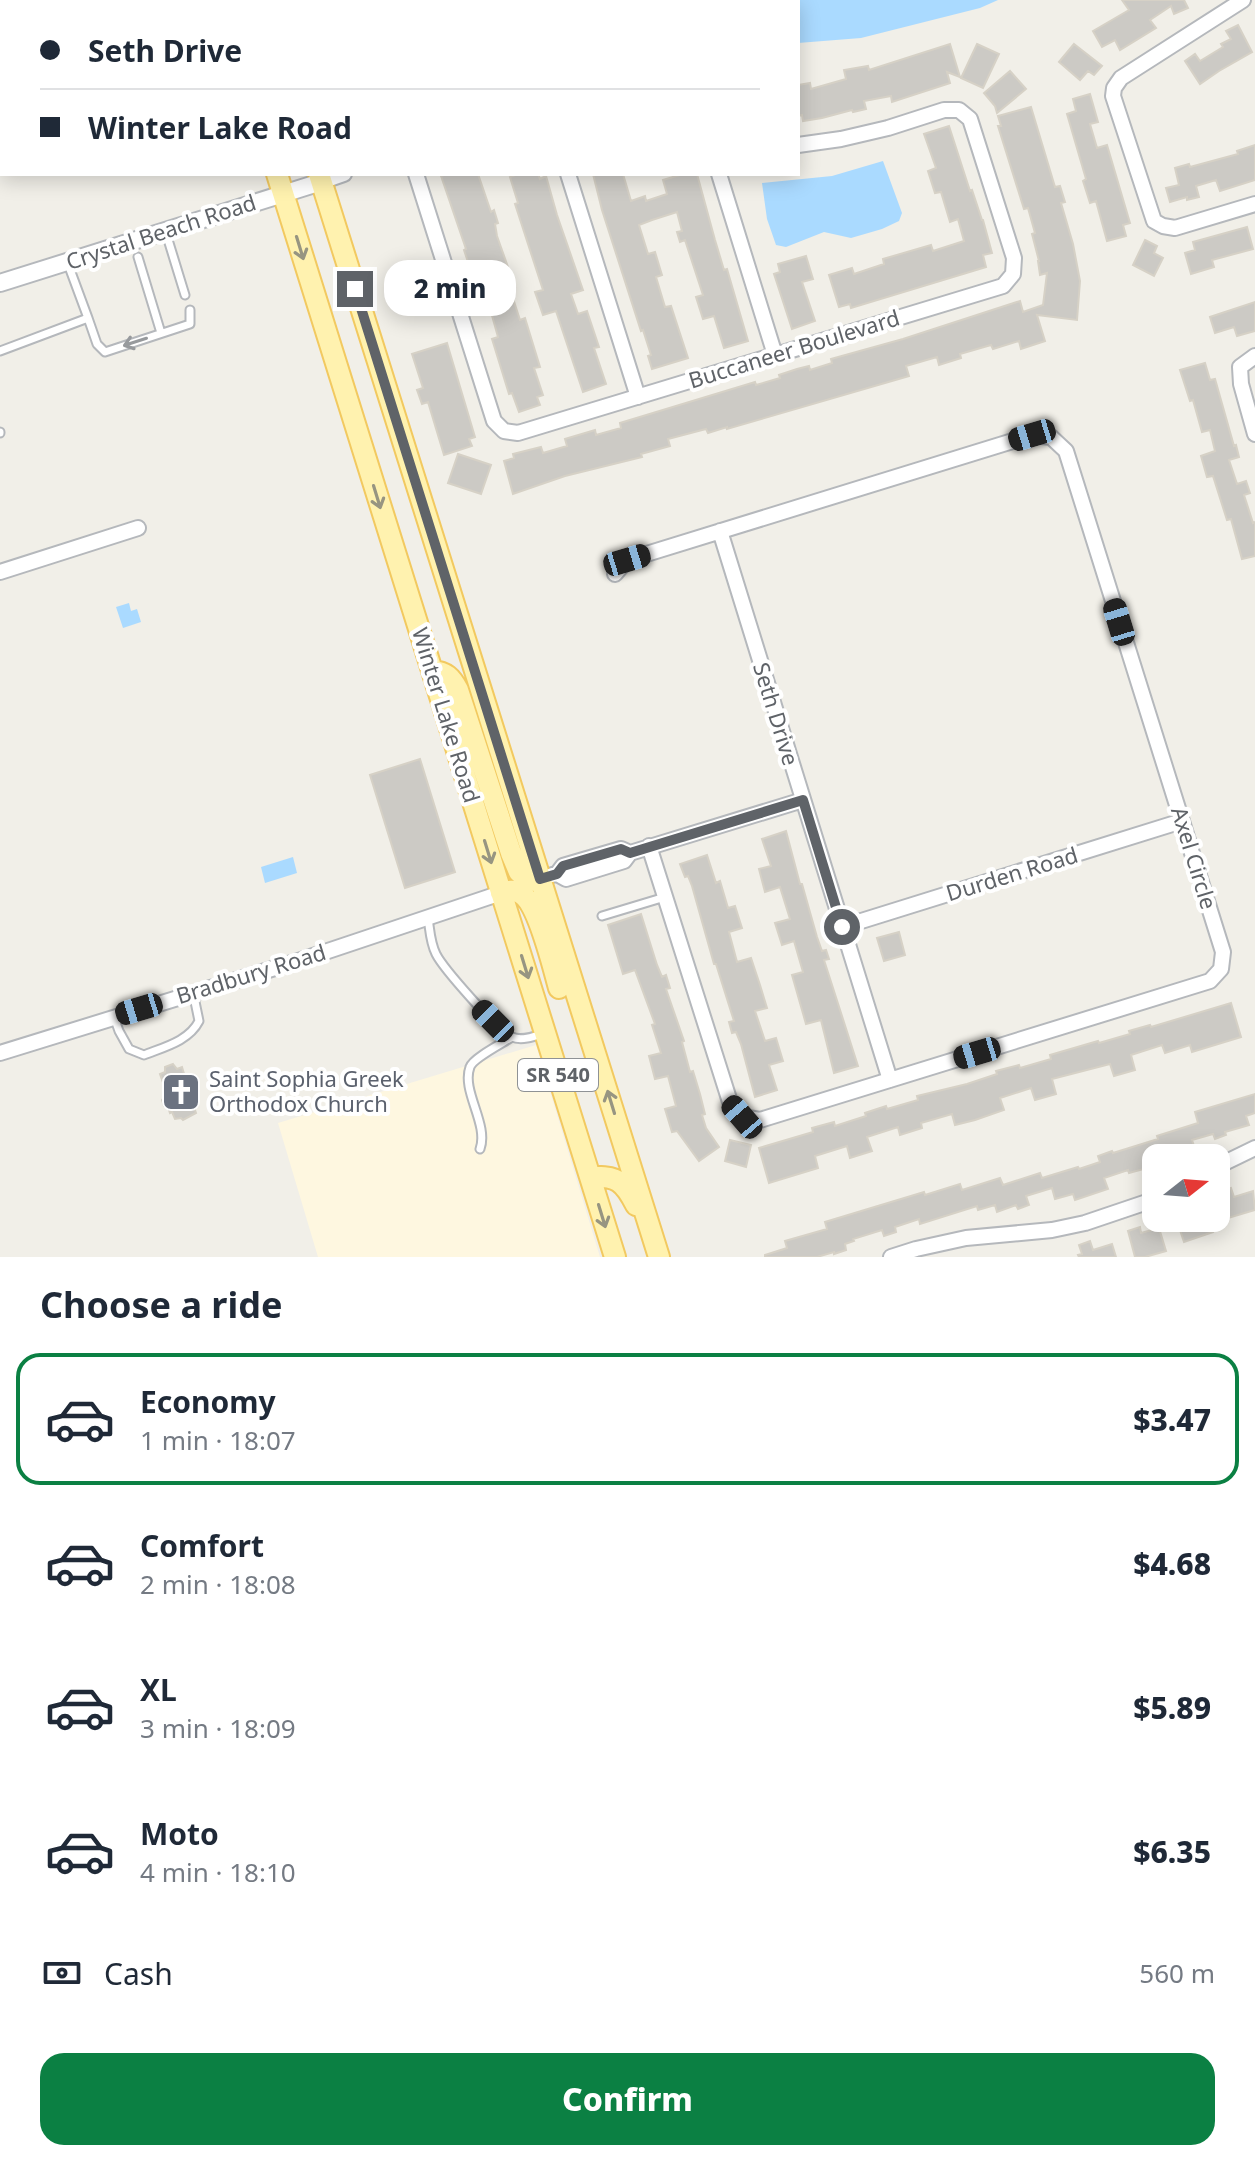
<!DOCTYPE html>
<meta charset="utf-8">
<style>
:root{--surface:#fff;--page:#f6f6f7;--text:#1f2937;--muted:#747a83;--line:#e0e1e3;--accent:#0b8043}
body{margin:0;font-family:"Noto Sans",sans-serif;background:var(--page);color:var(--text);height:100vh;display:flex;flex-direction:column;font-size:30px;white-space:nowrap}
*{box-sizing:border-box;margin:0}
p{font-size:26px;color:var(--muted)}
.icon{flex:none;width:44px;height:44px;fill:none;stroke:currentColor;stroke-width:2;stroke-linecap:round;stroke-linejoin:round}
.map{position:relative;height:1257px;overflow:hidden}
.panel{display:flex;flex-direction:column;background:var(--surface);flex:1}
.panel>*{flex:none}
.banner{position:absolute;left:0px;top:0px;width:800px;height:176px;box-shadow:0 4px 20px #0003;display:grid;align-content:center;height:176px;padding:0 40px;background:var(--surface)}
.needle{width:52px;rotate:73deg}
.buttons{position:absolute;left:1142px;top:1144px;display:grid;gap:16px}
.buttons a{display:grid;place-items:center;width:88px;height:88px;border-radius:16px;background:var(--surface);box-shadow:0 4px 20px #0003;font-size:40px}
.end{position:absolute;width:36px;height:36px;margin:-18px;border:10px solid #5f6368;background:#fff;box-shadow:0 0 0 4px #fff}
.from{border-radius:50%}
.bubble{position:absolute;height:56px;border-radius:24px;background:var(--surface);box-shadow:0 4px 20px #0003;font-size:26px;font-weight:800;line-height:56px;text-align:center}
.car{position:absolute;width:24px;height:48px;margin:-24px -12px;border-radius:10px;box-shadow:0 0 6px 2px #0007;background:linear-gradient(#222 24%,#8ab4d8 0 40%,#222 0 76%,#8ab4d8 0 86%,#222 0)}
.banner b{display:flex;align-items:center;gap:28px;height:76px;font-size:30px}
.banner b+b{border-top:2px solid var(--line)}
.banner i{width:20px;height:20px;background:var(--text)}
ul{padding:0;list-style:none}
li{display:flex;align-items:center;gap:24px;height:132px;margin:0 16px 12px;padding:0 24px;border:4px solid transparent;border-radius:24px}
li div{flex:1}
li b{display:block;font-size:30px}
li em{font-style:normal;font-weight:800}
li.on{border-color:var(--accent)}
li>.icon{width:72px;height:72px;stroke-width:1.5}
h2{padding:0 40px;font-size:36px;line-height:96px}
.pay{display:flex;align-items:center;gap:20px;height:88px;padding:0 40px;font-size:30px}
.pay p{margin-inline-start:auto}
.button{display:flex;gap:16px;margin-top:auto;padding:16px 40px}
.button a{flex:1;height:92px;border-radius:24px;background:var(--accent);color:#fff;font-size:32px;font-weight:800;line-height:92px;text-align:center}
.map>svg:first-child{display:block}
</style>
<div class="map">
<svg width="1255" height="1257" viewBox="0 0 1255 1257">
<rect width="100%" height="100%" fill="#f1efe8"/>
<path fill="#fef7e0" d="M536,1045L600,1257H318L278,1123Z"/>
<path fill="#aadaff" d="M558,0H998L980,8L861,38L798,43V2H563Z
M883,161L902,213L899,221L882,229L851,238L824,232L786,247L776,245L767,219L762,183L832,176Z
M129,603L131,611L137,609L141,622L123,628L116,607Z
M293,857L297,873L265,883L261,867Z"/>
<path fill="#cccac5" stroke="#d6d1c6" stroke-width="2" d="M1122,0H1184L1188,8L1174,14L1171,6L1150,20L1156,28L1120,50L1115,40L1102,47L1093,31L1129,10Z
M1238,25L1252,52L1219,71L1200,84L1185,61L1195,54L1200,61L1223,47L1221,44L1231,39L1226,31Z
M950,44L960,77L947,72L950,83L892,102L891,96L864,101L866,109L853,112L852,110L822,118L803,121L802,115L798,116V85L810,83L811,89L846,79L844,70L868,66L869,70Z
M977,44L999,54L983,88L961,78Z
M1074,44L1102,66L1094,75L1088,71L1080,80L1059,62Z
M1010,71L1026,89L997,113L995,106L984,93Z
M1090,94L1098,122L1090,124L1097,148L1107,145L1130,223L1123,225L1126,236L1107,241L1096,201L1090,203L1083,181L1086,179L1067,114L1076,111L1073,99Z
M1031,107L1055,187L1060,186L1065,202L1061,203L1073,244L1080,281L1077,320L1037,315L1045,341L1021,349L1019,341L993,349L991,345L960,354L961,358L939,365L937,357L906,366L909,376L727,429V427L708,433L706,429L668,439L670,446L641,454L642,457L565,476L513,494L504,461L514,458L513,454L541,447L543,453L567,446L565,439L595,430L596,435L621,428L620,423L755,382L756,385L780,378L779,375L797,369L809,366L810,370L832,363L831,359L903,339L1020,301L1023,312L1043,305L1047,273L1040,275L1038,261H1039L1032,234L1035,233L1028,208L1024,209L998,126H1001L998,116Z
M949,126L970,191L972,190L982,220H983L992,253L983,255L986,267L851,308L850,304L839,307L829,275L852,268L854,274L884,264L883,259L931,245L933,251L964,241L958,219L950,222L941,192L935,193L928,171L936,168L924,134Z
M1255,145V180L1220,191L1216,180L1196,186L1199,197L1187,200V197L1170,202L1166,188L1179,185L1175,168L1189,164L1190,167L1238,154L1237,151Z
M447,174H478L491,212L494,210L498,223L495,224L497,236L515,287L510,289L520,320L525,318L540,367L534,368L543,395L537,397L540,405L519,412L512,393L509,394L492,339L498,337L491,312L485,314L476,286L479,285L471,261L468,262L464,250L466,249L441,176Z
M518,174H538L540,179L546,176L557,215L583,290L571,294L578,314L587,311L599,347L594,348L606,384L583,392L556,311L543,315L535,292L543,290L515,204L518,203L510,177Z
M593,174H623L631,201L645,196L646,201L667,194L663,180L683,174H697L715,240L724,270L727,269L748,341L724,348L714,316L703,319L696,297L703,295L685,240L680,242L677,232L682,231L677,212L652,220L639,225L648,254L655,252L662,275L656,277L665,307L671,306L688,358L652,369L648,356L651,355L643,330L641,331L602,210Z
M1247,227L1253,249L1212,260L1214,267L1191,274L1185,253L1195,250L1193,242Z
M1145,240L1157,246L1154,253L1163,258L1154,276L1133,265Z
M806,256L813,279L802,282L815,321L792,329L774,274L780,272L778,264Z
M1255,302V331L1237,336L1234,327L1215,333L1210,317Z
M447,343L475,437L469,439L472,446L444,455L428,402L422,404L417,390L423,388L412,354Z
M1205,363L1210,380L1215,379L1234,446L1236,445L1239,457L1229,460L1237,484L1246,481L1250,493L1244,495L1253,523L1255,522V556L1242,559L1231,519L1227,520L1213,476L1207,477L1201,456L1215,451L1210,430L1202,432L1193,400L1190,401L1180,370Z
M458,454L491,465L481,494L448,483Z
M420,759L455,872L405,888L370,775Z
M786,831L800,884H802L817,937L822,951L826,950L829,959L824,960L858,1066L834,1073L821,1020L806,1024L792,975L803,972L794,941L782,945L775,923L790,919L780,887L765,892L759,869L771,866L762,839Z
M707,855L716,883L720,881L728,908L735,906L742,928L729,932L737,962L751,958L760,985L767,1008L755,1011L765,1041L776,1038L783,1061L769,1065L777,1090L755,1097L741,1044L736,1032L732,1033L729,1022L734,1021L716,964H714L692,886L688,876L685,877L680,864Z
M641,914L657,965L662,977L666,975L670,988L666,989L684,1041L682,1042L690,1072L693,1071L700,1094L705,1114L702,1115L706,1128L719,1147L699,1161L677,1131L672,1132L665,1109L676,1106L668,1076L655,1079L649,1056L661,1053L652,1025L655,1024L635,970L623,974L608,925Z
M899,932L905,955L884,961L877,938Z
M1231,1003L1241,1037L1192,1052L1190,1045L1165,1053L1162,1045L1131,1055L1135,1070L1114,1076L1110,1064L1052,1079L1056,1094L1035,1100L1031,1088L1000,1098L1004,1110L975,1120L955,1125L952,1114L921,1123L922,1128L900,1135L898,1127L867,1137L872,1151L850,1158L847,1146L815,1156L818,1168L769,1183L759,1148L813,1132L812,1128L834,1122L835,1126L866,1116L865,1113L886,1106L887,1109L918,1100L917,1096L967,1084L997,1074L996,1071L1019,1065L1020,1068L1051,1059L1050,1055L1098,1041L1099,1043L1130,1034L1129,1031L1150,1025L1151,1027Z
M173,1064L177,1069L182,1067L188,1087L195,1090L197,1096L195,1100L197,1106L194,1107L196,1113L183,1120L181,1118L175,1119L172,1112L170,1113L168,1107L164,1106L162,1100L167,1094L160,1074L165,1072V1067Z
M1255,1094V1113L1246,1116L1249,1125L1225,1132L1226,1135L1215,1139L1213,1134L1192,1140L1196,1152L1184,1155L1181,1146L1155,1154L1156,1171L1148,1174L1147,1168L1129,1173L1128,1170L1104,1178L1108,1189L1075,1200L1073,1194L1055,1199L1052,1188L1026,1196L1029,1205L1018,1209L1016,1205L997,1212L995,1205L978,1210L977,1206L920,1224L919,1219L895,1227L896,1232L884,1236L882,1230L853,1239L854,1241L845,1244L846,1250L834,1254V1252L817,1257H765V1255L787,1248L785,1241L827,1229L825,1222L924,1192L925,1195L960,1184L962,1190L1000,1178L1003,1185L1040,1173L1042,1178L1078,1167L1079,1169L1100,1162L1098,1156L1112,1151L1113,1153L1158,1139L1157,1136L1198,1123L1195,1112Z
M730,1140L751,1145L746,1167L725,1161Z
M1231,1188L1234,1197L1253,1191L1255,1210L1228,1218L1220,1191Z
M1176,1218H1209L1213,1232L1184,1242Z
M1140,1227L1141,1233L1159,1228L1166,1251L1145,1257H1135L1128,1231Z
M1090,1241L1093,1250L1112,1244L1116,1257H1079L1078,1255L1082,1254L1079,1245Z"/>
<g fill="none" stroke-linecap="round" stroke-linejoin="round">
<g stroke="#b5b8bc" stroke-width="11">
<path id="service" d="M166,233L185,295
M138,257L161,333
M88,318L97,344L105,352L190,324V310
M0,351L88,318L68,264
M0,432V433
M602,916L665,897
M428,918C430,930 430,942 436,954C443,968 498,1031 512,1037C521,1041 533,1037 542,1034
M114,1017L119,1031L129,1049L144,1055C164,1047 189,1041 199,1021L193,992
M480,1149C489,1124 461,1091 470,1067C473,1058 503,1043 512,1037"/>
</g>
<g stroke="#b5b8bc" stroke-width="18">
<path id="minor" d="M335,0L338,2
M1243,0L1121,78L1114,88L1113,96L1154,221L1163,226L1175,228L1255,204
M416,174L494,421L504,431L518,433L1003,286L1013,274L1014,258L970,119L959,110H944L888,128L841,139L798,145
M568,174L638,397
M719,174L775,355
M321,182L344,174
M1255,356L1240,367L1241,384L1255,434
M720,531L890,1080
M0,572L138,528
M615,574L627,560L1032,435L1051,437L1066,451L1223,952L1221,969L1210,981L760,1120L742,1117L730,1102L649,846
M557,874L566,879L624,861L630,853L803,800
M552,875L557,874L563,866L621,849L630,853
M842,927L1182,821
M0,1053L301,960L501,893
M1216,1167L1255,1148
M891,1257L916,1249L966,1238L1052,1230L1085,1223L1156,1199"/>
</g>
<g stroke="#b5b8bc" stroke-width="20">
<path id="tertiary" d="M0,283L321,182"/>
</g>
<g stroke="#f2c960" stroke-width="24">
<path id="primary" d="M223,0L224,2
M266,0L267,2
M277,174L615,1257
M319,174L659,1257
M432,671C446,672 451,677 458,690L511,853L519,872L531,881L540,879
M501,893C508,891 514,889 520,893C538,902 553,967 559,988
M590,1177C616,1175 624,1181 636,1205"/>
</g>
<use href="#service" stroke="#fff" stroke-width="7"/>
<use href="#minor" stroke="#fff" stroke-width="14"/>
<use href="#tertiary" stroke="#fff" stroke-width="16"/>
<use href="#primary" stroke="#fff2af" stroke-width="20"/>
</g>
<defs><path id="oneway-shaft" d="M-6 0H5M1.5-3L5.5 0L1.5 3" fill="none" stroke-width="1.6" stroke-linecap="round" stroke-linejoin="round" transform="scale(2)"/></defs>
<g stroke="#979581">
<use href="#oneway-shaft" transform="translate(300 248) rotate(73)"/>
<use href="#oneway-shaft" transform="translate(377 497) rotate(73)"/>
<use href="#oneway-shaft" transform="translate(488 852) rotate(73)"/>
<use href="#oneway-shaft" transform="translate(525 967) rotate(73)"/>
<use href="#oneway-shaft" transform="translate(611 1102) rotate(-107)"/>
<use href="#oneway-shaft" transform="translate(602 1216) rotate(73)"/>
</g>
<use stroke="#979a9d" href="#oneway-shaft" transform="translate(135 342) rotate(162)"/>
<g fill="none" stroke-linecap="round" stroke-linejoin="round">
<path stroke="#5f6368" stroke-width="10" d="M355,289L540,879L557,874L563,866L621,849L630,853L803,800L842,927"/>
</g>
<defs>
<g id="church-square" transform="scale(2)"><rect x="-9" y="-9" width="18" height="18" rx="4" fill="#6b7280" stroke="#fff"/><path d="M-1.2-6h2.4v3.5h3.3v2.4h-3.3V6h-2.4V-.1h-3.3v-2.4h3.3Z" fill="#fff"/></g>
</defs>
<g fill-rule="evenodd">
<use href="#church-square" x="181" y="1092"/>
</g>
<g text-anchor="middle" stroke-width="8" stroke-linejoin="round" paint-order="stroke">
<rect fill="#fff" stroke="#8f9295" stroke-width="2" x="518" y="1059" width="80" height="32" rx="6"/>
<g font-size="20" font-weight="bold" fill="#5f6368">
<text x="558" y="1082">SR 540</text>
</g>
<g font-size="22" fill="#5f6368" stroke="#fff">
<text transform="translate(161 232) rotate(-18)" y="8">Crystal Beach Road</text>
<text transform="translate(794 349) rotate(-17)" y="8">Buccaneer Boulevard</text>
<text transform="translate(776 714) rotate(73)" y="8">Seth Drive</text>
<text transform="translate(446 715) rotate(73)" y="8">Winter Lake Road</text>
<text transform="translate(1194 858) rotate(73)" y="8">Axel Circle</text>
<text transform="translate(1012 874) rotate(-17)" y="8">Durden Road</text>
<text transform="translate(251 974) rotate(-17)" y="8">Bradbury Road</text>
</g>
<g font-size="22" fill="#5b616d" stroke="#fff" text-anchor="start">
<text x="209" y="1087">Saint Sophia Greek<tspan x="209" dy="25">Orthodox Church</tspan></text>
</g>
</g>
</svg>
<div class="buttons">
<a><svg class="needle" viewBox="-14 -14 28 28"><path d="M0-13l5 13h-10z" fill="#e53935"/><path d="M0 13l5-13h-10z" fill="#747a83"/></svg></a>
</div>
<i class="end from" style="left:842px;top:927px"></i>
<i class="end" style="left:355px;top:289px"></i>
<div class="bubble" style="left:384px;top:260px;width:132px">2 min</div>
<i class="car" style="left:1032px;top:435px;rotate:253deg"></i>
<i class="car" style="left:627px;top:560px;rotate:73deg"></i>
<i class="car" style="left:1119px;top:622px;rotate:343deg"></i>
<i class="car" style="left:139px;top:1009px;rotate:253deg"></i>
<i class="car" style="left:493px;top:1021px;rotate:315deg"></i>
<i class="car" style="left:977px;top:1053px;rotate:253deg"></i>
<i class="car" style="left:742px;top:1117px;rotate:319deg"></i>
<div class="banner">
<b><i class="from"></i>Seth Drive</b>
<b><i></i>Winter Lake Road</b>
</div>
</div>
<section class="panel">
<h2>Choose a ride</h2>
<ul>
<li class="on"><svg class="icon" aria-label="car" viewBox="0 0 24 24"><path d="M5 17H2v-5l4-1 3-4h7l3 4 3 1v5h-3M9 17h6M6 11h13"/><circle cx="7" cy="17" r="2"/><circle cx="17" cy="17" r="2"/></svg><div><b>Economy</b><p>1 min · 18:07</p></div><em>$3.47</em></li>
<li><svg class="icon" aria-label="car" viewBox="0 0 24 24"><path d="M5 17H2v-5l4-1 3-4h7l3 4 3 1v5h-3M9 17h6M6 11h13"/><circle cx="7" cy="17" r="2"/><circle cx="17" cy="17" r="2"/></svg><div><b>Comfort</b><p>2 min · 18:08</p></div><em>$4.68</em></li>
<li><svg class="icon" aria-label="car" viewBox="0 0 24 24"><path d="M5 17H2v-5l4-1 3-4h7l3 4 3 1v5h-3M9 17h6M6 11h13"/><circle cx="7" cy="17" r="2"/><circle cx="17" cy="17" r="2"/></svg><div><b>XL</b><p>3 min · 18:09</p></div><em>$5.89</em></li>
<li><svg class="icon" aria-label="car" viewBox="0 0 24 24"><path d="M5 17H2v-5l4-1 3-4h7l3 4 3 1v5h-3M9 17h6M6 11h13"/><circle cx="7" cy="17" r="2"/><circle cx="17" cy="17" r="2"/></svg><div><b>Moto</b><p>4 min · 18:10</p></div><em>$6.35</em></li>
</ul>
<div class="pay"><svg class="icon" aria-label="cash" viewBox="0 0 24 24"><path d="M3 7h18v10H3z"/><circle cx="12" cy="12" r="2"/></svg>Cash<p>560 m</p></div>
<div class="button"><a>Confirm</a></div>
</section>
